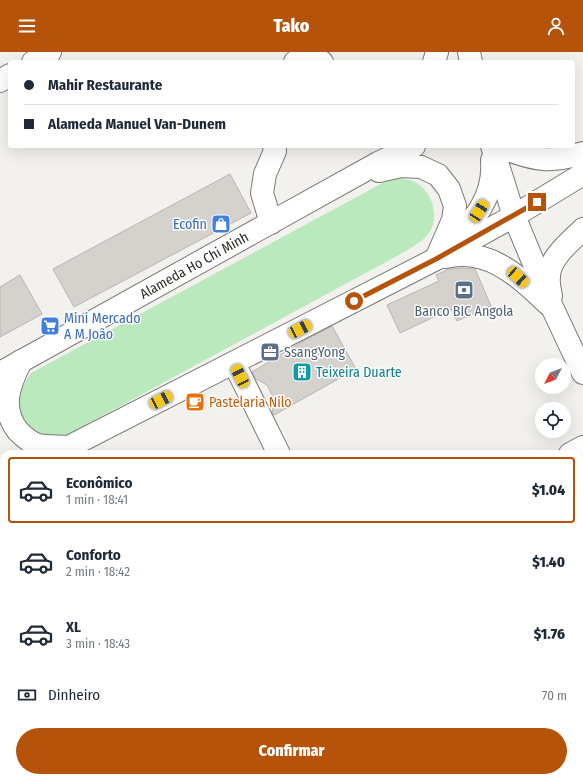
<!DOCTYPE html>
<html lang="pt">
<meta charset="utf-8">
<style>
:root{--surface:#fff;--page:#f2f2f3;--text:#1f2937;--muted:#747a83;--line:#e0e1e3;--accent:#b45309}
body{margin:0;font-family:"Fira Sans Condensed",sans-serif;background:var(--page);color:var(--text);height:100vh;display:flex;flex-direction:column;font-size:15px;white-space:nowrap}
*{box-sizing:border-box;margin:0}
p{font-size:13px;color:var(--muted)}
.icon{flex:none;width:22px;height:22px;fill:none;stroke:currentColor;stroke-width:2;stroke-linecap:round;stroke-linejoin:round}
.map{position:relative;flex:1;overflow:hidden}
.panel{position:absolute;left:0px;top:398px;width:583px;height:332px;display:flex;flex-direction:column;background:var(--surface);border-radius:12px 12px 0 0;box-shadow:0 4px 16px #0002}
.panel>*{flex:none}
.top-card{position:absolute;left:8px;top:8px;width:567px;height:88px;border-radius:4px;box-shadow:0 4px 16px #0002;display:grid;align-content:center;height:88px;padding:0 16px;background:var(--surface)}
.needle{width:26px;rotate:228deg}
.fabs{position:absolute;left:535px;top:306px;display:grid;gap:8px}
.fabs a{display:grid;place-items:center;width:36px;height:36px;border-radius:50%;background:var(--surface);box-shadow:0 4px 16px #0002;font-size:20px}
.end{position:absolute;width:18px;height:18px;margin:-9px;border:5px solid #b45309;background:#fff;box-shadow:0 0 0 2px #fff}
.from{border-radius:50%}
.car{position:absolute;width:12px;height:24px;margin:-12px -6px;border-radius:5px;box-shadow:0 0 3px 1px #0007;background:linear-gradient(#f5c518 24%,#345 0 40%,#f5c518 0 76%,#345 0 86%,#f5c518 0)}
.top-card b{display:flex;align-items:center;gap:14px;height:38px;font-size:15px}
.top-card b+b{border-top:1px solid var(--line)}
.top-card i{width:10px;height:10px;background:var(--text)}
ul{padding:7px 0 0;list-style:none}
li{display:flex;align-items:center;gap:12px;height:66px;margin:0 8px 6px;padding:0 8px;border:2px solid transparent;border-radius:4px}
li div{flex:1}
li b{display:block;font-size:15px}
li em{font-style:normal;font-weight:800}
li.on{border-color:var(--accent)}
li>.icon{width:36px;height:36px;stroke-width:1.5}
.pay{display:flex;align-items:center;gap:10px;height:44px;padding:0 16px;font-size:15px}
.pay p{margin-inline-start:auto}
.button{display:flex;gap:8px;margin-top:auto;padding:8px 16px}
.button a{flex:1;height:46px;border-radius:24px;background:var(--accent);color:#fff;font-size:16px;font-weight:800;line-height:46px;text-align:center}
header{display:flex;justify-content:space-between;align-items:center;height:52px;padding:0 16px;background:var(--accent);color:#fff;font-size:18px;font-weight:800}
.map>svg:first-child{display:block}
</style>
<header><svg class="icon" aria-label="menu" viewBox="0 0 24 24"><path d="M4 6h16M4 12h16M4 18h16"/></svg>Tako<svg class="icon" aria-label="person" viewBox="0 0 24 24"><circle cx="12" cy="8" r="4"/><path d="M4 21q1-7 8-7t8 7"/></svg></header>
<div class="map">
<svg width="583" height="730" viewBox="0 0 583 730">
<rect width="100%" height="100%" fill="#f3f1ed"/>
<path fill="#bae9be" d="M400,126C404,127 408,127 412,129C431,136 441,163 429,181C424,188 415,193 408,198L65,384C58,384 50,386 43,385C40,384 36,380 33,378C10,362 17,341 31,321L388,128Z"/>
<path fill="#d5d2ce" stroke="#b8b5b1" d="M230,122L251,161L74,255L53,217Z
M461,216L475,217L491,254L457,269L451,257L400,281L387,253L439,229L436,223L449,217Z
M20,223L42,262L0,285V235Z
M332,274L356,317L274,363L272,361L275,349L267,333L256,327L252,320L305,288Z"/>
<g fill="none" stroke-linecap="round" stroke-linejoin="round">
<g stroke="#7a7874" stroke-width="24">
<path id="minor" d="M33,10L50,0
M295,10L308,4L322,10
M0,29L10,23
M271,171L262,141L265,122L275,99L274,94
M234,311L279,402
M570,402L583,395
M579,677L583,675
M526,726L528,730
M456,730L465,726"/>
</g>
<g stroke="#7a7874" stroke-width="24">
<g id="major">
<path d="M469,0L471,10"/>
<path d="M434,10L437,0"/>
<path d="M492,94L514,164L552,255L583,321"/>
<path d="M497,94C512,99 527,106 543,107C556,108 570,105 583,101"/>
<path d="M379,119L401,114L421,115L438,123L449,137L455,154L453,168L436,207"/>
<path d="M449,193C474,168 495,146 492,108"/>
<path d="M445,205C489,195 518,224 548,252"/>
<path d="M551,244C550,238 548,231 549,225C549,206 570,190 583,177"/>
<path d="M21,309C9,333 0,356 18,379C23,384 31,391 38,393C48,395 59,394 69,395"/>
<path id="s1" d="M0,321L378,111L414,94"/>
<path d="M55,402L436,207L514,164L583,122"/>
<path d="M0,431L4,429"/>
<path d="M0,469L4,478"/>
<path d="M0,521L4,527"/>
<path d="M121,726L123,730"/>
</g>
</g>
<use href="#minor" stroke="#fff" stroke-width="22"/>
<use href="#major" stroke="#fff" stroke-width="22"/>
</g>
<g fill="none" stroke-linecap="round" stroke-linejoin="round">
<path stroke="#b45309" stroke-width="5" d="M354,249L436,207L537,150"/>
</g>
<defs>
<g id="shop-square" transform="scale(1)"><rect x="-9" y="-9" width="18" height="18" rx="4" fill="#3f7fe0" stroke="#fff"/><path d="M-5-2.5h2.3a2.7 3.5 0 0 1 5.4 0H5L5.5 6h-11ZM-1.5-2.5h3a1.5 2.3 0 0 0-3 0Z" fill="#fff"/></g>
<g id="bank-square" transform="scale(1)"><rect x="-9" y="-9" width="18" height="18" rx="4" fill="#5c6f8a" stroke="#fff"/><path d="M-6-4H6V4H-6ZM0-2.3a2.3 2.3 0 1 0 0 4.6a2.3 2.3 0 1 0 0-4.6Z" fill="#fff"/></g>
<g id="supermarket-square" transform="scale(1)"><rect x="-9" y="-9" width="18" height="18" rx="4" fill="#3f7fe0" stroke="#fff"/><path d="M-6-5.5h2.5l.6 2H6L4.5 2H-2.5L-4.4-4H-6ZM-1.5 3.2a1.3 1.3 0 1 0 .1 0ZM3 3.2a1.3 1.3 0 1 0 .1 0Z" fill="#fff"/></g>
<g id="office-square" transform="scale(1)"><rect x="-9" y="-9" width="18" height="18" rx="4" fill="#5c6f8a" stroke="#fff"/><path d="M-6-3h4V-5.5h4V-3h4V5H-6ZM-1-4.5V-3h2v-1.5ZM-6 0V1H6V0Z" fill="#fff"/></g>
<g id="building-square" transform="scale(1)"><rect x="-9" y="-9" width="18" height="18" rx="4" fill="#0f9aa8" stroke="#fff"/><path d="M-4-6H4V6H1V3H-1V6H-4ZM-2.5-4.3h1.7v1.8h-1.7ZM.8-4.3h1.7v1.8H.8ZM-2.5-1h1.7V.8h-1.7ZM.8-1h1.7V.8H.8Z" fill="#fff"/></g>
<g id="cafe-square" transform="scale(1)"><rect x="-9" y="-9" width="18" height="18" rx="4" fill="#e8710a" stroke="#fff"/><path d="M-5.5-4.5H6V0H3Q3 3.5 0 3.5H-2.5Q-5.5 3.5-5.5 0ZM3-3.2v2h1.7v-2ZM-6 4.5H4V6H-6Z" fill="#fff"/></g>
</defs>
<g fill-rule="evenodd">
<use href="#shop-square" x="221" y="172"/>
<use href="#bank-square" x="464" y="238"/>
<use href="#supermarket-square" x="50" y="274"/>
<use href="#office-square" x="270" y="300"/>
<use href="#building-square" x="302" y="320"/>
<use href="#cafe-square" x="195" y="350"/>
</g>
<g text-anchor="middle" stroke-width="3" stroke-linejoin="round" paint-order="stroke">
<g font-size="14" fill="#366cbe" stroke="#fff" text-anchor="end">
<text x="207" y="177">Ecofin</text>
<text x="64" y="271" text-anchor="start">Mini Mercado<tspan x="64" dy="16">A M João</tspan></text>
</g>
<g font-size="14" fill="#2c2b29" stroke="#fff">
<text dy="5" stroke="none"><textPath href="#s1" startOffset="222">Alameda Ho Chi Minh</textPath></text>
</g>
<g font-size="14" fill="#4e5e75" stroke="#fff">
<text x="464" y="264">Banco BIC Angola</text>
<text x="284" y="305" text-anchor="start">SsangYong</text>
</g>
<g font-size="14" fill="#0d838f" stroke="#fff" text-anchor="start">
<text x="316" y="325">Teixeira Duarte</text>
</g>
<g font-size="14" fill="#c56008" stroke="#fff" text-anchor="start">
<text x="209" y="355">Pastelaria Nilo</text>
</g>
</g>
</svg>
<div class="fabs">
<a><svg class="needle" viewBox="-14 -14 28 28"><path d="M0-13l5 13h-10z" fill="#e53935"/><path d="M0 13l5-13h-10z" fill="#747a83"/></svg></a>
<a><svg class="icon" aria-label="locate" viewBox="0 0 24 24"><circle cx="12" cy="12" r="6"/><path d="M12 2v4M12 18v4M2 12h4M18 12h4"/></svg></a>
</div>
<i class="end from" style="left:354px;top:249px"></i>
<i class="end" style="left:537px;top:150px"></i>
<i class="car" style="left:479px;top:159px;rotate:33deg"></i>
<i class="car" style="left:518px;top:225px;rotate:132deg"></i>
<i class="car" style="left:300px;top:277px;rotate:63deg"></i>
<i class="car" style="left:240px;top:324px;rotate:333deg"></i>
<i class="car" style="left:161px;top:348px;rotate:63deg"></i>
<div class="top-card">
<b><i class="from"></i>Mahir Restaurante</b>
<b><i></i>Alameda Manuel Van-Dunem</b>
</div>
<section class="panel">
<ul>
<li class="on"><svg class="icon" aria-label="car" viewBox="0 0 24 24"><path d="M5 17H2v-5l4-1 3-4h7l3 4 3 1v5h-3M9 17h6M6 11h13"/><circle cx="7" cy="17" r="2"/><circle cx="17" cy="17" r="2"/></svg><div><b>Econômico</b><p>1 min · 18:41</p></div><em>$1.04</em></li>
<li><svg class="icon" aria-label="car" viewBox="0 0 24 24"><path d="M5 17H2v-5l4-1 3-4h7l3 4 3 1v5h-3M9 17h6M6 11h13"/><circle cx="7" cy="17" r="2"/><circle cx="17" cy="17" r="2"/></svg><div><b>Conforto</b><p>2 min · 18:42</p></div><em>$1.40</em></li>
<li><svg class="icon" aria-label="car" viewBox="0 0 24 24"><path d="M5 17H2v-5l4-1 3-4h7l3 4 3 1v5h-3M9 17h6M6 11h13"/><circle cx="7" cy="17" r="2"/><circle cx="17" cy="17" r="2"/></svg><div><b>XL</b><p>3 min · 18:43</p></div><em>$1.76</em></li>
</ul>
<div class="pay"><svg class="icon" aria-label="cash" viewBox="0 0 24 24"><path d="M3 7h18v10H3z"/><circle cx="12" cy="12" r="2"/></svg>Dinheiro<p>70 m</p></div>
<div class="button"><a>Confirmar</a></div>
</section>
</div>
